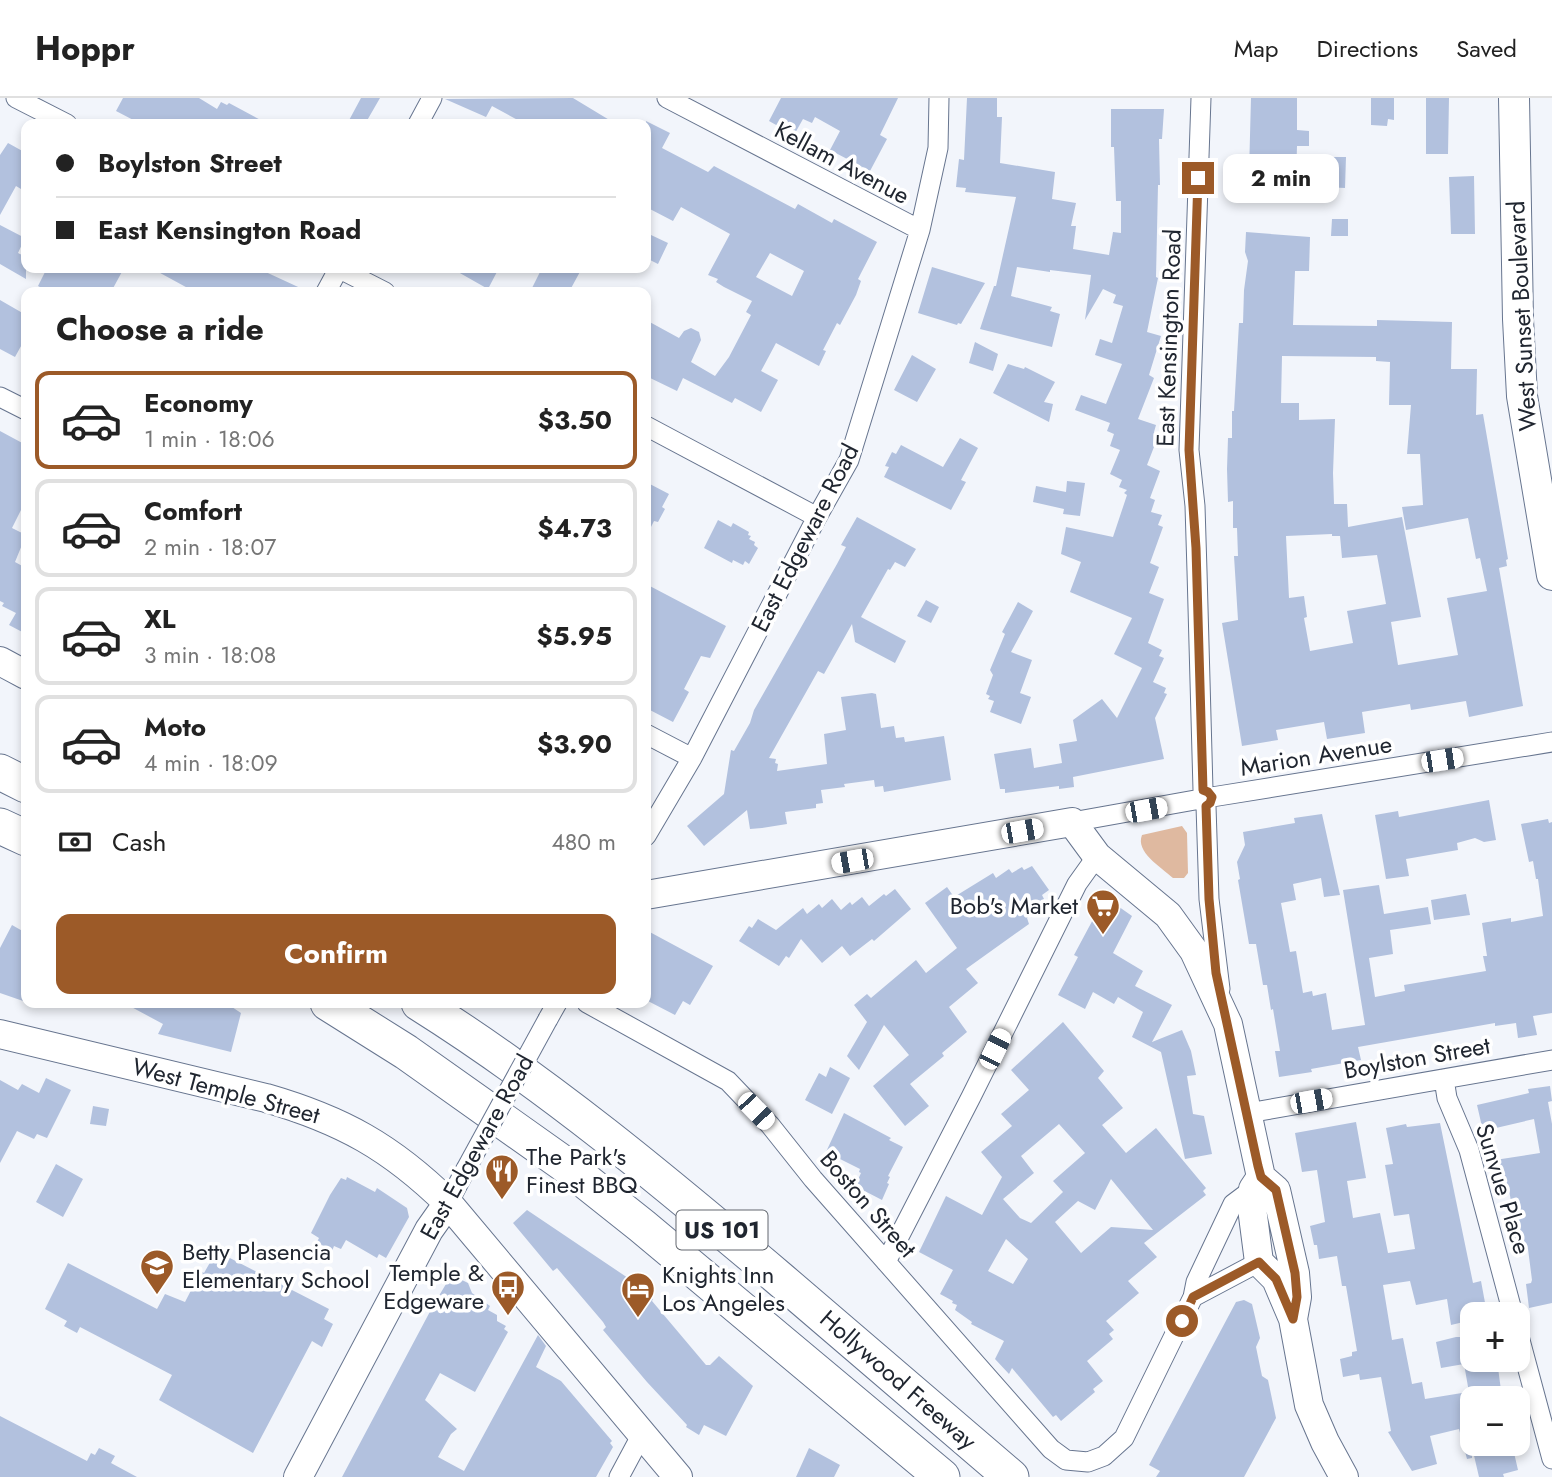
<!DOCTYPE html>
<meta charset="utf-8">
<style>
:root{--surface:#fff;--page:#f2f2f2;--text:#222;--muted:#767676;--line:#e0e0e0;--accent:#9c5a28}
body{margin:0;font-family:Jost,sans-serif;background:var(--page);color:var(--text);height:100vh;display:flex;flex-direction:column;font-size:26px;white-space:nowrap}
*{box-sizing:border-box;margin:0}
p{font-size:23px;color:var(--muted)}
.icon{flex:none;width:38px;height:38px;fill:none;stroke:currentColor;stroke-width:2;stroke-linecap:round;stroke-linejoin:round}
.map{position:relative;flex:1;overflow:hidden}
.sheet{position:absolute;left:21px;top:189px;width:630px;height:721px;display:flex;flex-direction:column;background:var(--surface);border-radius:14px;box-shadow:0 4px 10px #0003}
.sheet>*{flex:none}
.banner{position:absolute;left:21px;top:21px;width:630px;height:154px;border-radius:14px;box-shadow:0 4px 10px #0003;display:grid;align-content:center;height:154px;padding:0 35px;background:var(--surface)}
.controls{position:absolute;left:1460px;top:1204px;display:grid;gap:14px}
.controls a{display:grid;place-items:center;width:70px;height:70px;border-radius:14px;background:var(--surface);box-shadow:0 4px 10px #0003;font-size:35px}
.end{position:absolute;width:32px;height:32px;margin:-16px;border:9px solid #9c5a28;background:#fff;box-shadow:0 0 0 4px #fff}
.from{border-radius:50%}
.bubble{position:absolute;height:49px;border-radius:14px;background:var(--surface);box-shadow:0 4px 10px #0003;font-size:23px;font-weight:700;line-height:49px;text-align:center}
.car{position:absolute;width:21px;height:42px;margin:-21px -10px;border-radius:9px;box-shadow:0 0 5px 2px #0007;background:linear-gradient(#fff 24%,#345 0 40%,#fff 0 76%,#345 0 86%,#fff 0)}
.banner b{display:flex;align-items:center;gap:24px;height:66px;font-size:26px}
.banner b+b{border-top:2px solid var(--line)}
.banner i{width:18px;height:18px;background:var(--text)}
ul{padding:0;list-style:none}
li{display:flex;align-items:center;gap:21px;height:98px;margin:0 14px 10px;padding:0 21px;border:4px solid var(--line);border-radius:14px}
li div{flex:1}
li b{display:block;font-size:26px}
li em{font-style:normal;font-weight:700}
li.on{border-color:var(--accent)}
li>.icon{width:63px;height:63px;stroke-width:1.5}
h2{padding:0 35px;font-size:32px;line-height:84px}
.pay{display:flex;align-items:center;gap:18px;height:77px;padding:0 35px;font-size:26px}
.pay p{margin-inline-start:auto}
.primary-button{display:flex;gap:14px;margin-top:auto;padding:14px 35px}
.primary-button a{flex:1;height:80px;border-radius:14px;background:var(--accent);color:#fff;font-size:28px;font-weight:700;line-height:80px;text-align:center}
header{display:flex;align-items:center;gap:42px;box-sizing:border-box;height:98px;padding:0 35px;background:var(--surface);border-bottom:2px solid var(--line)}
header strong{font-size:33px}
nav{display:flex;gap:38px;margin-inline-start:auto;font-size:24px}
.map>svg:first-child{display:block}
</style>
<header>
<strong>Hoppr</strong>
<nav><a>Map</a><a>Directions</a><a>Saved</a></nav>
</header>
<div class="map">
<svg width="1552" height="1379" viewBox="0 0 1552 1379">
<rect width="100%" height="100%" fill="#f2f5fb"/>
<path fill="#dfb9a0" d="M1182,728L1187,735L1188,775L1184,780H1173C1161,769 1135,754 1142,737Z"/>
<path fill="#b2c1de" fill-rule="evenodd" d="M123,0H199L217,11L221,4L227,7L229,5L268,26H141L116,13Z
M361,0H380L365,26H347Z
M573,0L616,26H525L492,8L486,19L445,1Z
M781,0H898L880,37L887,41L870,73L830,52L840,33L815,19L812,25L803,21L794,37L769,23Z
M967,0H997V19H1002L1000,65L1055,74L1052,101L1076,105L1071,128H1076L1073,151L1109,157L1113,134L1121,135V103H1116L1114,49H1111V11H1164L1162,41H1159L1160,87H1158L1156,179L1158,180L1147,234L1161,238L1149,277L1154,280L1138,321L1156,327L1154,334L1159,336L1147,367L1160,373L1150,400L1155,402L1151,414L1162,417L1158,427L1163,429L1150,465L1159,469L1149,495L1164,501L1148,545L1162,552L1159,558L1164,560L1153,584L1166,590L1164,595L1167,596L1155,620L1164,661L1073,679L1074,689L1059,691V688L1005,695V691H1000L994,656L1031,650L1034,670L1062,665L1059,646L1077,643L1073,622L1102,601L1117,620L1142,570L1114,556L1132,520L1070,494L1081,464L1061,456L1066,429L1113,439L1127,397L1124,395L1127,392L1119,389L1122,382L1110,376L1120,352L1110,348L1114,336L1107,333L1110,325L1075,312L1081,297L1106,306L1122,266L1095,257L1100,241L1112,245L1123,208L1113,205L1116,197L1103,191L1085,222L1091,177L1050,172V174L1017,169L1011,198L1052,209L1050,213L1060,216L1052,249L980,231L994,188H996L1016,99L965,94L966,90L956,89L959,61L964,62Z
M1251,0H1297V32L1309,33V48H1297L1296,82H1291L1290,103L1243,101L1244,75H1249Z
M1371,0H1394V22L1388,21L1387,28L1371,27Z
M1426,0H1449L1448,56H1426Z
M646,23L670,35L662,50L708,74L714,68L795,111L798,106L832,125L834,121L877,144L858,181L861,183L856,197L840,227L837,225L823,252L826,253L819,268L776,245L761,273L778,282L761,314L735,300L732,305L683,280L677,293L646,278V222L679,240L684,233L691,230L699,234L701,242L691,264L715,278L729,259L751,217L746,214L752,203L724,189L716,184L718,181L708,177L730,136L681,109L673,123L646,109ZM770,155L804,173L792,198L756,179Z
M8,45L26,55V94L16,88L0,117V57Z
M1325,59H1346L1345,90L1324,89Z
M1474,78L1475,136H1451L1449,79Z
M1332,121H1348V138H1331Z
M0,127L25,140L18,155L26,159V181L0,166Z
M1246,134L1310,139L1309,173H1295L1293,227L1377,228V222L1452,224L1451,271H1477L1476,317L1483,316L1508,461L1506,462L1507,468L1499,470L1523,608L1469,619L1466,603L1411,612L1410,606L1362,614L1365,635L1327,641L1324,624L1276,632L1278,642L1242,648L1222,525L1238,522L1234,458H1238L1237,430H1233V403L1228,404L1227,371L1228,340H1232V313H1234L1239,225H1243L1244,192L1248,163L1245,154ZM1282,258L1376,259V263L1390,264L1389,307H1411L1407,356H1420L1423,407L1402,409L1406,432L1468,420L1476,461L1480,460L1487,493L1447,500L1458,557L1398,567L1391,524L1421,519L1402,419L1348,429L1347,406H1334L1333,375L1335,321L1299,322V305H1281ZM1332,436V438H1340L1342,460L1377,457L1386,506L1347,513L1353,545L1310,553L1304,520L1307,519L1304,498L1289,500L1286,438Z
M651,137L668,145L658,166L646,160V147Z
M932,169L985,185L961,226L958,225L957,227L918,215Z
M47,170H124L111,194H49L38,188Z
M151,170H257L309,194H195Z
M451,170H499L488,191Z
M542,170H582L569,194H530Z
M0,202L26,217V239L15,259L0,251Z
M975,244L998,256L993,273L969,265Z
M912,257L936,271L917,304L894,292Z
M1008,266L1024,271L1025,269L1055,284L1044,304L1053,306L1049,324L993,295Z
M0,333L26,347V402L12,430L26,437L15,464L26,470V536L9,527L16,515L2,508L4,505L0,503Z
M960,340L978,350L961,382L966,384L951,412L884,379L889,369L885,368L892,354L896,356L901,347L943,369Z
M1067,383L1085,385L1080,418L1063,416L1064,411L1033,404L1036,388L1066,394Z
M646,384L669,396L662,409L665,411L658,424L654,423L646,439Z
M857,419L916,451L905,469L895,464L890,472L888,471L861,519L906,543L895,565L855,544L852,526L824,576L818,573L769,660L776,661L775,665L778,666L777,673L827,666L824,636L846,632L841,599L872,595L876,596L881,630L894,628L896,640L904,639L905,644L944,638L951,682L884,694L883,688L875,689L874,682L844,686L845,689L821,692L823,705L816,706V710L785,714L787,726L762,730L750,731L747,712L704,748L687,728L724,696L731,652L734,653L750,625L754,612L837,466L846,449L841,447Z
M718,422L731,429L733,425L749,434L748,437L751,438L749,441L755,444L754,447L758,450L749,466L745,463L743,467L733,462L732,465L704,450Z
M646,486L726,528L710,560L701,558L684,591L689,594L673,624L646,610Z
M926,502L939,509L931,525L917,518Z
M1018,504L1033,513L1011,554L1032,562L1020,595L1031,599L1021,626L990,614L994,603L988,601L990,598L986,596L993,577L990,572L1005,536L1002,534Z
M1489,702L1496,742L1484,744L1475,740L1457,745L1458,752L1406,761L1409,778L1386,781L1375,717L1398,713L1399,719Z
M1322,716L1340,797L1324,799L1321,780L1293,786L1296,802L1281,805L1290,854L1296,853L1303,895L1312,893L1313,898L1326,895L1332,932L1365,927L1343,792L1379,787L1384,816L1428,809L1431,826L1390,832L1393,856L1369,860L1375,899L1405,893L1404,887L1486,873L1483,858H1487L1482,825L1511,820V824L1543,818L1538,781H1536L1533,763L1529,764L1521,726L1548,721L1549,725L1552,724V915L1533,918L1537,937L1518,940L1516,925L1495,928V925L1358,949L1361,962L1311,971L1312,974L1279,979L1275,953H1280L1273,911L1271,912L1267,887H1263L1256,846H1249L1238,782L1240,781L1237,764L1245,747L1243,734L1295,725L1294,720Z
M1032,768L1049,792L1042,797L1044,801L1035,808L1038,812L1027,820L1029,826L966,871L978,885L949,909L967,934L942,955L944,958L910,986L929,1008L905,1028L873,988L909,957L884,927L859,972L847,958L867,924L854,907L867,896L871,900L916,862L926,875L957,850L925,805L947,789L954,799L993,775L996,780L1009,771L1012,775L1022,769L1024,772Z
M895,791L911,811L874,843L872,841L850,858L842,848L822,865L801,841L789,860L786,858L779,868L739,843L749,828L752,830L758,821L776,832L803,810L807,816L819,806L822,810L832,801L841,812L850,804L852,807L862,799L869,808L884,796L886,798Z
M1466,796L1470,817L1434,822L1431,802Z
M1105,799L1132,818L1113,855L1143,873L1135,888L1172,907L1152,944L1182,932L1191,953L1196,977L1187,978L1193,1016L1204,1018L1212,1056L1185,1061L1161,954L1132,939L1143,914L1118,899L1114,906L1093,894L1085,911L1058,897L1078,859L1074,857Z
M12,827L26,835V904L0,895V850Z
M646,832L713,868L690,907L683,903L675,917L646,902Z
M124,905H226L241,915L231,954L158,936L163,926Z
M1063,924L1104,973L1098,980L1123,1010L1102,1027L1126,1055L1156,1030L1206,1090L1203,1093L1206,1097L1144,1145L1157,1159L1128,1183L1139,1195L1106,1223L1114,1232L1109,1236L1113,1241L1087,1263L1103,1283L1093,1291L1095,1294L1061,1323L1056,1317L1053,1319L1012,1270L1009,1276L995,1261L1004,1243L971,1226L972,1224L955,1212L957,1207L952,1205L953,1203L940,1196L953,1172L919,1154L946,1098L982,1117L1002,1079L981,1054L1012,1028L1001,1016L1029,992L1011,972ZM1059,1026L1085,1055L1053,1083L1063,1094L1031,1125L1020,1120L1003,1101L1034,1075L1021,1058ZM1111,1081L1153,1132L1111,1129L1081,1155L1055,1124L1078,1103L1095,1112ZM1006,1141L1028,1161L1013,1186L988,1173Z
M830,969L850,980L832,1016L805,1002L819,975L826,979Z
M46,980L71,992L47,1040L37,1036L34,1041L17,1033L0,1065V982L18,992L22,986L39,995Z
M1550,988L1552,1003L1548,1004L1552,1026V1205L1529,1210L1526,1186L1531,1185L1532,1182L1528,1151L1516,1153L1513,1135H1517L1508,1087L1500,1088L1495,1062L1540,1055L1534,1021L1483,1033L1477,1007L1529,995L1528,991Z
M93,1008L109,1011L106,1028L90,1026Z
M844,1015L891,1040L889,1042L903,1049L888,1078L890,1079L887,1085L889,1086L882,1102L855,1088L861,1075L859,1074L860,1071L826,1054Z
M1356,1024L1366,1080L1347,1083L1353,1120L1380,1115L1388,1155L1415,1151L1409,1116L1394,1118L1385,1067L1393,1066L1386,1030L1406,1026L1407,1029L1440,1025L1473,1185L1481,1183L1486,1210L1472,1213V1222L1451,1227L1447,1201L1416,1207L1410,1183L1383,1187L1392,1242L1403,1240L1412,1286L1422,1284L1425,1301L1468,1294L1472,1316V1346H1512L1518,1372L1503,1376L1504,1379H1479L1472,1349V1360L1467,1361L1459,1331L1430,1338L1437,1366L1412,1373L1388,1334L1391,1333L1381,1279L1360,1282L1359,1276L1343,1279L1340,1261L1352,1258V1254L1357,1253L1346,1188H1342L1337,1158L1319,1161L1317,1147H1314L1310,1128L1325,1124L1317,1072L1302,1074L1295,1035Z
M56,1066L83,1081L63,1119L36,1104Z
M347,1079L375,1094L377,1090L407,1110L409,1119L386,1160L379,1156L377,1160L346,1142L341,1151L334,1148L332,1153L317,1144L319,1140L311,1135L330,1097L341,1080L346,1082Z
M527,1112L631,1182L653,1201L652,1203L706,1267H710L719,1258L753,1288L726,1338L704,1327L699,1337L686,1329L687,1327L647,1284L603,1232L606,1229L603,1224L557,1170L553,1173L513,1125Z
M226,1158L329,1211L324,1221L333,1226L322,1249L312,1243L253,1355L159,1302L172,1277L80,1229L77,1235L64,1228L67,1223L45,1211L68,1165L157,1211L165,1196L185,1204L201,1173L204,1175L212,1161L222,1166Z
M462,1182L468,1185L472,1195L490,1208L488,1212L497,1217V1223L506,1228L504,1231L508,1234L475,1294L440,1275L425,1302L457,1331L451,1336L438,1359L464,1373L538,1237L546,1248L536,1269L561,1283L612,1343L610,1345L613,1349L596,1379H342L434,1206L446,1186Z
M1244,1202L1252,1206L1260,1240L1256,1249L1262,1278L1268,1282L1276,1320L1244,1379H1156L1160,1373L1149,1367L1236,1204Z
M1456,1239H1472V1262H1497L1502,1300H1470L1464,1266L1441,1270L1436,1244Z
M0,1318L87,1363L91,1355L95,1357L99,1350L115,1358L111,1365L137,1379H0Z
M809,1350L840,1367L834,1379H796Z"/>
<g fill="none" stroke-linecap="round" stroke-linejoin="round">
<g stroke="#67758f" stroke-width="21">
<path id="street" d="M16,0L67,26
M667,0L920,132
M1201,0L1189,352L1195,408L1197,473L1203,692
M418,26L432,0
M338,170L385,194
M326,194L339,170
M0,299L26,312
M646,328L817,419
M646,636L692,660
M1212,699L1552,644
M1206,708L1209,801L1220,891
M1072,724L1195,702
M646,738L692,660L817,419L849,362L920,132L938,50L939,0
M587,905L728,983L770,1027L813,1081L1051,1351L1066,1362L1088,1364L1104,1358L1124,1340L1193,1199L1196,1184L1233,1106L1253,1091
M548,921L557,905
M1444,981L1447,1000L1469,1052L1513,1216
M1248,1015L1552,962
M448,1105L466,1071
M886,1164L971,999L1077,786L1097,758
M1193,1199L1259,1164
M1517,1231L1552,1361
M619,1379L642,1336"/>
</g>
<g stroke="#67758f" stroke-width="30">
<path id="secondary" d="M0,563L26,577
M646,797L1072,724L1097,758L1168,817L1194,853L1228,926L1261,1079L1276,1092L1295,1175L1297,1199L1293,1221
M0,936L266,1000C342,1022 391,1049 448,1105L678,1379
M1261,1079L1253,1091L1252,1110L1259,1164L1276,1181L1293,1221L1309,1307L1325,1344L1344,1379
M298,1379L429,1132L448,1105"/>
</g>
<g stroke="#67758f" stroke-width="32">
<path id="primary" d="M1514,0L1518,221L1522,298L1552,477"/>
</g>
<g stroke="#67758f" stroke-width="37">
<path id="highway" d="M0,674L26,687
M0,728L26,740
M328,905L406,954L564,1066L642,1128L942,1379
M419,905C548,986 665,1084 781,1182C857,1248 934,1313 1011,1379"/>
</g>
<use href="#street" stroke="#fff" stroke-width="19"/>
<use href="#secondary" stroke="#fff" stroke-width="28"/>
<use href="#primary" stroke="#fff" stroke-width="30"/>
<use href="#highway" stroke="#fff" stroke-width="35"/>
<g stroke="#67758f" stroke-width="21" stroke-linecap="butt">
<path id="street-bridge" d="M466,1071L548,921"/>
</g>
<use href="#street-bridge" stroke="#fff" stroke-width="19"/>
</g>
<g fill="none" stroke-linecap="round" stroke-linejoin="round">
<path stroke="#9c5a28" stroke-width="9" d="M1182,1223L1193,1199L1259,1164L1276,1181L1293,1221L1297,1199L1295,1175L1276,1092L1261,1079L1258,1068L1216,875L1209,801L1206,708L1210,705L1212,699L1208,694L1203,692L1196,450L1189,352L1198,80"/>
</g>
<defs>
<g id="supermarket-pin" transform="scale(1.75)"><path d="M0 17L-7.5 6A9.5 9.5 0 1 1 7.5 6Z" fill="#9c5a28" stroke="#fff"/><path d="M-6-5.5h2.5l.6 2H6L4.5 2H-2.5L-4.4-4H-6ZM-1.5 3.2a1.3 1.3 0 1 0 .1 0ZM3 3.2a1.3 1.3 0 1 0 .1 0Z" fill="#fff"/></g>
<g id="restaurant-pin" transform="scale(1.75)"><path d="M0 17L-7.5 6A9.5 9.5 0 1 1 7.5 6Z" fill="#9c5a28" stroke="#fff"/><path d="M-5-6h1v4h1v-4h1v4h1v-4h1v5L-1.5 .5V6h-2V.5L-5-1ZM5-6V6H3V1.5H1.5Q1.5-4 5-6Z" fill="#fff"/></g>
<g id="school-pin" transform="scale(1.75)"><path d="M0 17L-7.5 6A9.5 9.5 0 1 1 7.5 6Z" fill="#9c5a28" stroke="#fff"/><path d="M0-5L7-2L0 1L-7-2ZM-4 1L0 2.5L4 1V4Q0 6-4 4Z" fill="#fff"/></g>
<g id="bus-pin" transform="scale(1.75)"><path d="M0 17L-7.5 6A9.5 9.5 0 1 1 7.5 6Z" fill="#9c5a28" stroke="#fff"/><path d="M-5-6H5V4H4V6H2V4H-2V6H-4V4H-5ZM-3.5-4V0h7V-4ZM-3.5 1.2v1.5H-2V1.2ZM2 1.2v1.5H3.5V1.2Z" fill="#fff"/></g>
<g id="hotel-pin" transform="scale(1.75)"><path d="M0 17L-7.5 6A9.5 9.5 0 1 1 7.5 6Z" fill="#9c5a28" stroke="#fff"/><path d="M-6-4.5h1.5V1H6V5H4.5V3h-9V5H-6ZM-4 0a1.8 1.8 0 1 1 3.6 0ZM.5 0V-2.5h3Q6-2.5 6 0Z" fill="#fff"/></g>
</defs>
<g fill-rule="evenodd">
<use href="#supermarket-pin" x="1103" y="808"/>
<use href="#restaurant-pin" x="502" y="1073"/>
<use href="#school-pin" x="157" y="1168"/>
<use href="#bus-pin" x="508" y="1189"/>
<use href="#hotel-pin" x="638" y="1191"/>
</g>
<g text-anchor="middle" stroke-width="7" stroke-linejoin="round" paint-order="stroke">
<rect fill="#fff" stroke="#63676e" stroke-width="2" x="676.5" y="1112.5" width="91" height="39" rx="5"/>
<g font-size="23" font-weight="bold" fill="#202630">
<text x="722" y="1140">US 101</text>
</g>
<g font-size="24" fill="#202630" stroke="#fff">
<text transform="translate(842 65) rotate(28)" y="8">Kellam Avenue</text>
<text transform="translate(1522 218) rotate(-93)" y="8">West Sunset Boulevard</text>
<text transform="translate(1169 240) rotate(-88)" y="8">East Kensington Road</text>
<text transform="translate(805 440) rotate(-63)" y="8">East Edgeware Road</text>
<text transform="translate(1316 658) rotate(-9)" y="8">Marion Avenue</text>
<text transform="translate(1417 960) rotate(-10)" y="8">Boylston Street</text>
<text transform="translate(226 993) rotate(15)" y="8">West Temple Street</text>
<text transform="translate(477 1049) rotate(-61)" y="8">East Edgeware Road</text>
<text transform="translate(1503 1091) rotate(73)" y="8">Sunvue Place</text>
<text transform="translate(868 1106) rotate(49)" y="8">Boston Street</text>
<text transform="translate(898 1282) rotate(41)" y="8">Hollywood Freeway</text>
</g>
<g font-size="24" fill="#202630" stroke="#fff" text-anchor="start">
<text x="1078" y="816" text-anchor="end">Bob's Market</text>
<text x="526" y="1067">The Park's<tspan x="526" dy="28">Finest BBQ</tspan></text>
<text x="182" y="1162">Betty Plasencia<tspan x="182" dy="28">Elementary School</tspan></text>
<text x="484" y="1183" text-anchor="end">Temple &amp;<tspan x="484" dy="28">Edgeware</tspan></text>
<text x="662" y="1185">Knights Inn<tspan x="662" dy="28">Los Angeles</tspan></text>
</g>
</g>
</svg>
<div class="controls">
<a>+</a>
<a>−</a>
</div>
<i class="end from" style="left:1182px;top:1223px"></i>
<i class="end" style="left:1198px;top:80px"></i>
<div class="bubble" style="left:1223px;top:56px;width:116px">2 min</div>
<i class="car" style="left:1442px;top:662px;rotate:81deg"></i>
<i class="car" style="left:1146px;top:712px;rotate:80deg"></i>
<i class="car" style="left:1022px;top:733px;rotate:80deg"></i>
<i class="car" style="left:852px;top:763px;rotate:260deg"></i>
<i class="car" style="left:995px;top:951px;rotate:26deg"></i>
<i class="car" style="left:1311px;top:1003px;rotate:80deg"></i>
<i class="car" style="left:756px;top:1013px;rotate:136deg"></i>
<div class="banner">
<b><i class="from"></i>Boylston Street</b>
<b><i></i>East Kensington Road</b>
</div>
<section class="sheet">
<h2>Choose a ride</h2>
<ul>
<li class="on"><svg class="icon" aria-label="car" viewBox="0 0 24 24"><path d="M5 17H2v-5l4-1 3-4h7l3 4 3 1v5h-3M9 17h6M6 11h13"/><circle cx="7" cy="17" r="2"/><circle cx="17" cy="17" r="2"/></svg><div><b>Economy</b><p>1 min · 18:06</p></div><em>$3.50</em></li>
<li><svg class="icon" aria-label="car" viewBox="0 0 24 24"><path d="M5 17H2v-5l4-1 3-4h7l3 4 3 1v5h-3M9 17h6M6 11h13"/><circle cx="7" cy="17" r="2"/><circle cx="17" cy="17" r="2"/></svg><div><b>Comfort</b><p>2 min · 18:07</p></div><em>$4.73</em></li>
<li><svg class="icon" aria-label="car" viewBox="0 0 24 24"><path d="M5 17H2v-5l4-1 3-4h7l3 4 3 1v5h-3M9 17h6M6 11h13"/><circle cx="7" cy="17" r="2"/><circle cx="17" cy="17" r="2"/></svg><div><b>XL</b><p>3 min · 18:08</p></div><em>$5.95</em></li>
<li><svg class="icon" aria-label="car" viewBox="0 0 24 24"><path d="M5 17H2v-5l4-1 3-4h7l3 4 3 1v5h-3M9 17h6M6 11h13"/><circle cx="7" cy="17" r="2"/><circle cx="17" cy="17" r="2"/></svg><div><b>Moto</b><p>4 min · 18:09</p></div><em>$3.90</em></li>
</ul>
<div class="pay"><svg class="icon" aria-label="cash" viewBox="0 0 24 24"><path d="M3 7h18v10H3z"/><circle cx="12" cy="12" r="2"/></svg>Cash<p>480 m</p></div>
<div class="primary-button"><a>Confirm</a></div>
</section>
</div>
